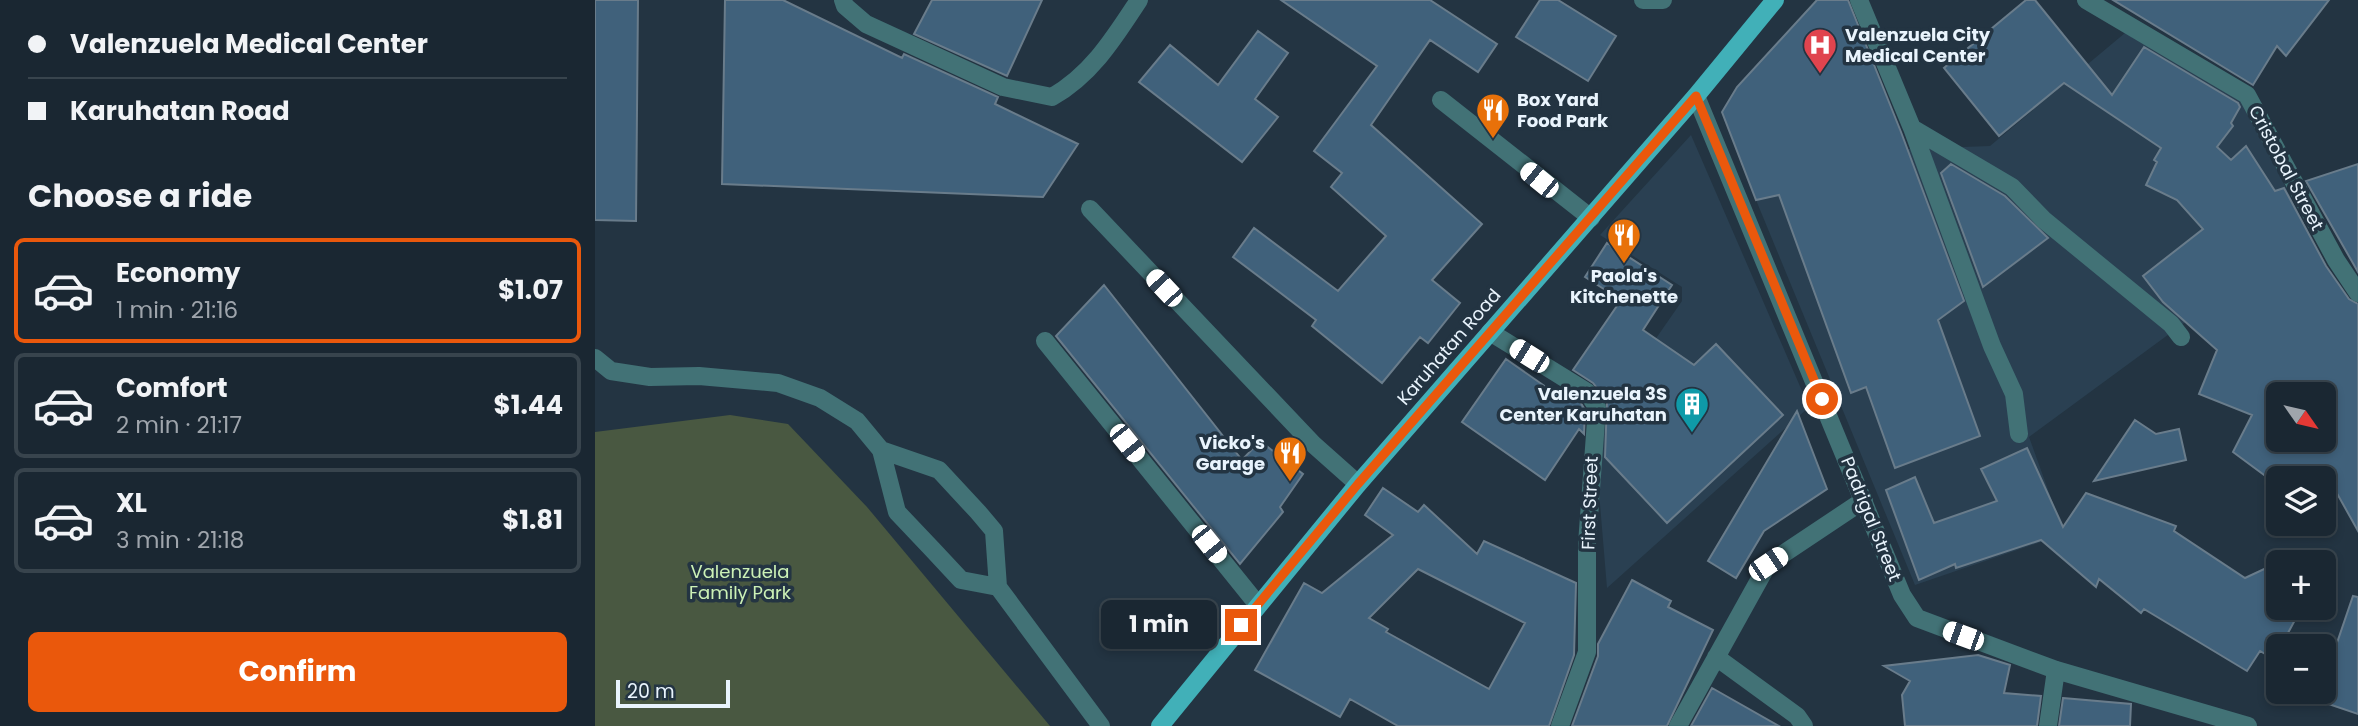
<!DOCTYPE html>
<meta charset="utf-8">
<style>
:root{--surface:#1a2732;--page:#232f3a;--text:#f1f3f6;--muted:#9fa5ac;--line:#38444d;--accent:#ea580c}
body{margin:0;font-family:Poppins,sans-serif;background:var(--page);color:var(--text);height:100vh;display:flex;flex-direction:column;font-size:26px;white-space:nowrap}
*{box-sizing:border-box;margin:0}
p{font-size:23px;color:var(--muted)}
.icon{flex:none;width:38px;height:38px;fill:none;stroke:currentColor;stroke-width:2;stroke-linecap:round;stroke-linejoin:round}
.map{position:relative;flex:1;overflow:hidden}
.panel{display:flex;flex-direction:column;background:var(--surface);width:595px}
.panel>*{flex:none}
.guide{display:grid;align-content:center;height:154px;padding:0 28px;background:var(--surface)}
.needle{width:46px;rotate:124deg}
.buttons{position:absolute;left:1671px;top:382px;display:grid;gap:14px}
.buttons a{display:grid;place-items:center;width:70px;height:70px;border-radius:10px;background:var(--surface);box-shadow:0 4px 10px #0003,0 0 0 2px var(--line);font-size:35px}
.scale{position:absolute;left:21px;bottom:18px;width:114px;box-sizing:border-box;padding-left:7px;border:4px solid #e9f4fd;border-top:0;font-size:19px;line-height:24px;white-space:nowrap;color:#e9f4fd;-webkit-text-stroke:5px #233442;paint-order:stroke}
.end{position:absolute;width:32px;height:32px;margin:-16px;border:9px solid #ea580c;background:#fff;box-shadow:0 0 0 4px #fff}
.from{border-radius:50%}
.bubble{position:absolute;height:49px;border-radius:10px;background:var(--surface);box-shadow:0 4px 10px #0003,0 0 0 2px var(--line);font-size:23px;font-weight:700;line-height:49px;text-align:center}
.car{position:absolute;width:21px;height:42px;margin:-21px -10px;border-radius:9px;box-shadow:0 0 5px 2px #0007;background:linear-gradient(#fff 24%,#345 0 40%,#fff 0 76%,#345 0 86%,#fff 0)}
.guide b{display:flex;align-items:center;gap:24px;height:66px;font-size:26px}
.guide b+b{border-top:2px solid var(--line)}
.guide i{width:18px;height:18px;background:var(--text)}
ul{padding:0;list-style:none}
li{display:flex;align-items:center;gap:21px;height:105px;margin:0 14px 10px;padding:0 14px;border:4px solid var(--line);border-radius:10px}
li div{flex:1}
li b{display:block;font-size:26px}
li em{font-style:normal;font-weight:700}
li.active{border-color:var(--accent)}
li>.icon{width:63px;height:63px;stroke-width:1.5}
h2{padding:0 28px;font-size:32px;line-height:84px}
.cta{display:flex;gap:14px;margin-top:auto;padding:14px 28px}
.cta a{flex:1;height:80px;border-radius:10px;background:var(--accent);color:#fff;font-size:28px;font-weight:700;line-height:80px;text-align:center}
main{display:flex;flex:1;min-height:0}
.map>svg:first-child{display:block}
</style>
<main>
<section class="panel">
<div class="guide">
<b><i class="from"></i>Valenzuela Medical Center</b>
<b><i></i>Karuhatan Road</b>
</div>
<h2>Choose a ride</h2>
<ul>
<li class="active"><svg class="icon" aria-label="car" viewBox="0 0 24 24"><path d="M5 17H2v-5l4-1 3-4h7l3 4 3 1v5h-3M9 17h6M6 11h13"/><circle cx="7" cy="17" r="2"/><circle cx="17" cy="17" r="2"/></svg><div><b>Economy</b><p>1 min · 21:16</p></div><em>$1.07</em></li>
<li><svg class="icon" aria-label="car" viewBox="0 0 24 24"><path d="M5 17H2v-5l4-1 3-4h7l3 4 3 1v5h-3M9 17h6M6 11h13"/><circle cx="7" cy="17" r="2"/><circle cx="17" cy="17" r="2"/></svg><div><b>Comfort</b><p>2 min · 21:17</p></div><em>$1.44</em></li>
<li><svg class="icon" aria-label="car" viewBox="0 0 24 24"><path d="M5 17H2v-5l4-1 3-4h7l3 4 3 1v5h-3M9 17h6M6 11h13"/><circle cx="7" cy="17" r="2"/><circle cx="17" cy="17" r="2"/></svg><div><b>XL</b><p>3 min · 21:18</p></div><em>$1.81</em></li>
</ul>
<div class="cta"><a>Confirm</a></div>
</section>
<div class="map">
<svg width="1763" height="726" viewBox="0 0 1763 726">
<rect width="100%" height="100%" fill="#233442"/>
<path fill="#2a4052" d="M1530,33L1648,101L1713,232L1434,437L1469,534L1320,585L1161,200L1201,191L1313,149L1395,146Z
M1096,135L1214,407L1012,588L1001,456L1009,413L1087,301V287L1005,235Z"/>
<path fill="#495841" d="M135,415L193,424L272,507L455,726H0V432Z"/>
<path fill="#40617b" stroke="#697c8b" stroke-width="2" fill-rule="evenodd" d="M0,0H43L41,221L0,220Z
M130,0H188L307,58L309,54L403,97L400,104L483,144L448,197L127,184Z
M337,0H447L412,76L319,34Z
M686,0H835L902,44L883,72L835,40L776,125L887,224L837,280L865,303L833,343L825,337L787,383L717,326L721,320L638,257L659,228L743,291L791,236L736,187L747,173L719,151L782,66Z
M945,0H963L1021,36L993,81L921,37Z
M1222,0H1253L1306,132L1369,301L1343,320L1385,436L1300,468L1271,387L1256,393L1184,195L1161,200L1127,112L1142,87Z
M1431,0H1440L1517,95L1549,47L1643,103L1645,107L1636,123L1638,126L1622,147L1636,160L1651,146L1680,191L1689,188L1731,266L1754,299L1763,304V531L1739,488L1729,493V478H1684V486L1638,452L1657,415L1604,394L1622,350L1568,302L1548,276L1608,229L1582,200L1551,185L1562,162L1559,160L1566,148L1469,83L1404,136L1349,68ZM1684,394H1729V439H1684Z
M1518,0H1734L1691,56L1682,46L1658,85Z
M663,31L693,53L660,99L683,117L647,162L544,82L575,45L623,85Z
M1356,164L1410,196L1453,238L1388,287L1346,173Z
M1763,164V272L1711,181Z
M1012,243L1077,285L1048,330L1099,365L1121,344L1188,415L1072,523L1010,457L1012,401L998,383L978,370L1026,300L990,277Z
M509,285L647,460L665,441L708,474L685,507L688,512L645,564L461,336Z
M911,359L961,394L965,389L984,400L990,410L989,434L984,429L950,480L867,422Z
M1202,411L1232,489L1169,531L1141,578L1113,561Z
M1540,420L1561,434L1584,429L1591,460L1499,481Z
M1432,448L1468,527L1491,493L1581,526L1579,531L1650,578L1684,562V607H1707L1679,659L1665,651L1652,671L1549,609L1546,613L1504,579L1501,587L1446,540L1361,568L1360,564L1324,580L1291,490L1320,477L1339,523L1402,501L1386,469Z
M788,488L823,512L829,505L882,554L889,541L981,583L979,655L954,726H803L755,699L745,717L660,670L709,583L727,593L798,535L770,515ZM823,569L930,623L894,689L791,632L793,629L774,618Z
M1037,580L1076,601L1073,607L1118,630L1072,726H977L1003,656V644Z
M1758,596L1763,597V714L1722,700L1725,691H1729V681Z
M1383,655L1415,665L1409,693L1446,696L1442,726H1310L1307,695L1315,681L1289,666Z
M1117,688L1184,726H1096Z
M1468,698L1536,704L1535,726H1464Z"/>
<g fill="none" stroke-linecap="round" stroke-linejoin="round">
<path stroke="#427276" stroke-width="18" d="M248,0L250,6L271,24L408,87L457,97C497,74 519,38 544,0
M1048,0H1068
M1264,0L1317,128L1397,346L1419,394L1424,434
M1491,0L1652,95L1741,260L1763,293
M1101,96L1307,595L1322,618L1461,670L1653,726
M846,100L996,218
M1317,128L1417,187L1449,220L1576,324L1586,337
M495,209L718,444L763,484
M895,332L992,392L1002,407L992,544V652L965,726
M450,341L663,605
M0,358L16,371L55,377L104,376L183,383L225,398L262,421L286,450L302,512L338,550L366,580L403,587
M286,450L344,470L383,512L399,531L403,587L506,726
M1121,657L1202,716L1209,726
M1083,726L1173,564L1269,500
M1453,726L1461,670"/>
<path stroke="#41b0b8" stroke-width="18" d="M565,726L763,484L1101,96L1180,0"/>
</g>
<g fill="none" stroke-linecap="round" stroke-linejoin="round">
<path stroke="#ea580c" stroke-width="9" d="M646,625L763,484L1101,96L1227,399"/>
</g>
<defs>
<g id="hospital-pin" transform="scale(1.75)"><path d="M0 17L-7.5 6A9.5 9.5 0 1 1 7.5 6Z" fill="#e0444e" stroke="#233442"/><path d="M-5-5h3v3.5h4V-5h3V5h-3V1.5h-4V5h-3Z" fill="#fff"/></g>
<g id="restaurant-pin" transform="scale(1.75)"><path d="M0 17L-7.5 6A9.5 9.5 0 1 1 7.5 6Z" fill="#e8710a" stroke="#233442"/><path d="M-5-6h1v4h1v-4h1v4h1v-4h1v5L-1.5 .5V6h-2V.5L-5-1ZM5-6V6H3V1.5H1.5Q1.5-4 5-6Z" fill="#fff"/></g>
<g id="building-pin" transform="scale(1.75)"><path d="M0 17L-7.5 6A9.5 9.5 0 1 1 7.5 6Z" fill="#0f9aa8" stroke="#233442"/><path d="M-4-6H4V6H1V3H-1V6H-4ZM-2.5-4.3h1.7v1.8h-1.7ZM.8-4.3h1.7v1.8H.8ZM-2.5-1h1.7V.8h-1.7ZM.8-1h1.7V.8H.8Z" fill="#fff"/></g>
</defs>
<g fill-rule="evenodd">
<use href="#hospital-pin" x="1225" y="45"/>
<use href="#restaurant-pin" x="898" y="110"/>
<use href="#restaurant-pin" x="1029" y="235"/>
<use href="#building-pin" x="1097" y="404"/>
<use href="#restaurant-pin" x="695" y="453"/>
</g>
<g text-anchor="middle" stroke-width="7" stroke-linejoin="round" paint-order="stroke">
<g font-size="18" font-weight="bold" fill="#e9f4fd" stroke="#233442" text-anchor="start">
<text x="1250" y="41">Valenzuela City<tspan x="1250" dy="21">Medical Center</tspan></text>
<text x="922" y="106">Box Yard<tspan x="922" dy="21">Food Park</tspan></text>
<text x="1029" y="282" text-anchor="middle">Paola's<tspan x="1029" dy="21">Kitchenette</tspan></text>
<text x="1072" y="400" text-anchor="end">Valenzuela 3S<tspan x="1072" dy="21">Center Karuhatan</tspan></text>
<text x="670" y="449" text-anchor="end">Vicko's<tspan x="670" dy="21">Garage</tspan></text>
</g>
<g font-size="18" fill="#e9f4fd" stroke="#233442">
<text transform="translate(1691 168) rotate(62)" y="6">Cristobal Street</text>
<text transform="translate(854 347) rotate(-49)" y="6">Karuhatan Road</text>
<text transform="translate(995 503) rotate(-88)" y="6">First Street</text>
<text transform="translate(1276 519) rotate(68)" y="6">Padrigal Street</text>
</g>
<g font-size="18" fill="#ccf1b6" stroke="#233442">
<text x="145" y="578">Valenzuela<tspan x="145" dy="21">Family Park</tspan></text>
</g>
</g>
</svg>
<div class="buttons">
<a><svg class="needle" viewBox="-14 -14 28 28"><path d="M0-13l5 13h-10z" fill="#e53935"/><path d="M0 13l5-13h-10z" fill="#9fa5ac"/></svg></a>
<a><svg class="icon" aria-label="layers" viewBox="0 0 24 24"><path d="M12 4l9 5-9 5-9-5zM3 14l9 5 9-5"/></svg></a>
<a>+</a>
<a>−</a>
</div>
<div class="scale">20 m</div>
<i class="end from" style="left:1227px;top:399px"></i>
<i class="end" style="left:646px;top:625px"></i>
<div class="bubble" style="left:506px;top:600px;width:116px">1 min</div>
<i class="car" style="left:944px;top:180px;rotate:309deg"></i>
<i class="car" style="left:569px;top:288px;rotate:317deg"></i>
<i class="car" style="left:934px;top:356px;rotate:302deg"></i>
<i class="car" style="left:532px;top:443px;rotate:141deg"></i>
<i class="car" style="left:614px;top:544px;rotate:141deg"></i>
<i class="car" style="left:1173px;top:564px;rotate:56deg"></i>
<i class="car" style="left:1368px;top:636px;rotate:290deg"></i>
</div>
</main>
